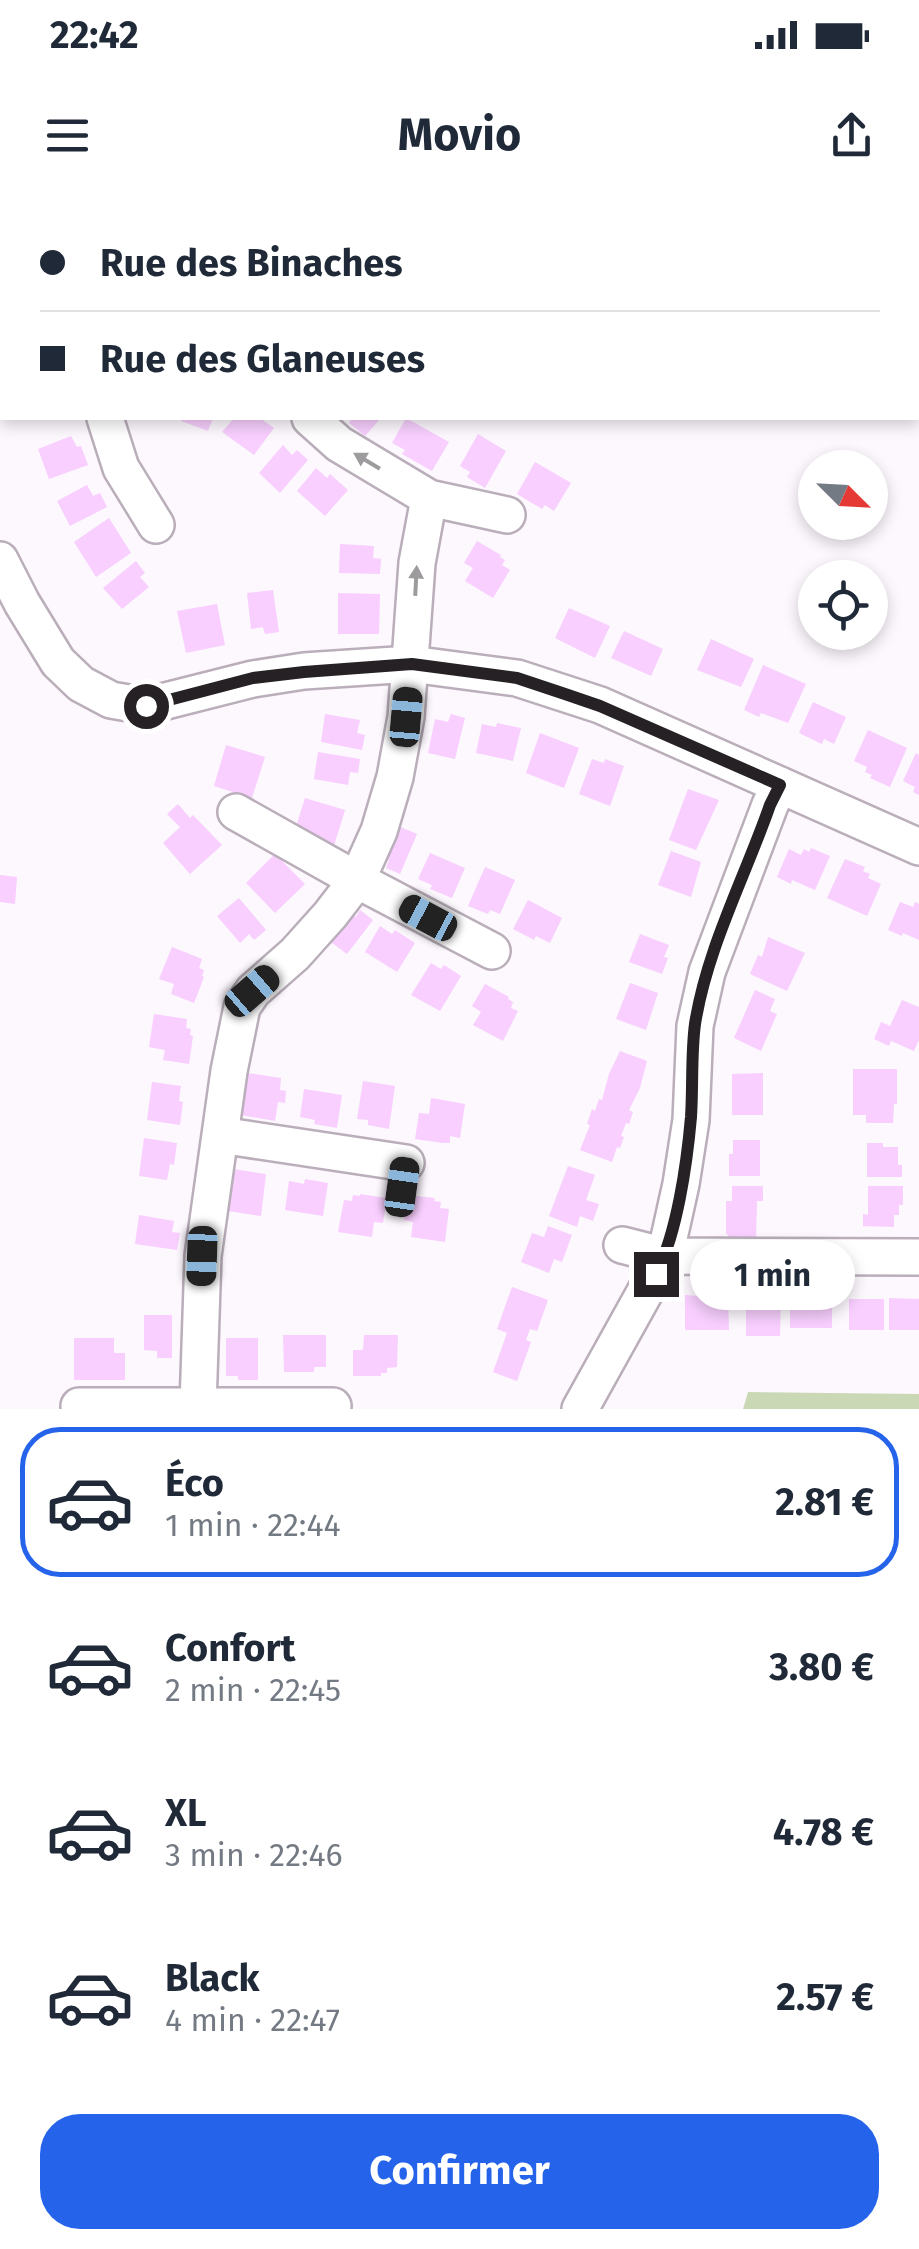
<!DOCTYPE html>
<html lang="fr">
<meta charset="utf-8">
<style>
:root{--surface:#fff;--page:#f2f2f3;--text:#1f2937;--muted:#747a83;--line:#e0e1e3;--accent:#2563eb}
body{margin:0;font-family:"Fira Sans",sans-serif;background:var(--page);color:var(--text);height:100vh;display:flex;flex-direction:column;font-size:38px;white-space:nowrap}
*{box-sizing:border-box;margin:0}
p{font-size:32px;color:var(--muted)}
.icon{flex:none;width:55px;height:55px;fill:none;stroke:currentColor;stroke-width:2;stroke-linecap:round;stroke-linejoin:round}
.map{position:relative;height:1209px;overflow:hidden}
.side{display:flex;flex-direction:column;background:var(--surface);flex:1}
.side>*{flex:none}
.banner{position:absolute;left:0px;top:0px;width:920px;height:220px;box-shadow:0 5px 15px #0003;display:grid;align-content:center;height:220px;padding:0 40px;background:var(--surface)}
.needle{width:65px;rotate:114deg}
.fabs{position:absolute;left:798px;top:250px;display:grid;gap:20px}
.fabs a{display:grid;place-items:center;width:90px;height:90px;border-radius:50%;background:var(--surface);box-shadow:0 5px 15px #0003;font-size:50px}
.end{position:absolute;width:45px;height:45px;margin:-22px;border:12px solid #252125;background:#fff;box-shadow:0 0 0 5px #fff}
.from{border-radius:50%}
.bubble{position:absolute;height:70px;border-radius:35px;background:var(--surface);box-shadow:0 5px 15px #0003;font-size:32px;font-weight:700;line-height:70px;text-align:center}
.car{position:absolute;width:30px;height:60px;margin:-30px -15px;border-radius:12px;box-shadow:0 0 8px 2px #0007;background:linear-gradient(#222 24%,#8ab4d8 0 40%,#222 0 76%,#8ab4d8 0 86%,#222 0)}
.banner b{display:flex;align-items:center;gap:35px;height:95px;font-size:38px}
.banner b+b{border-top:2px solid var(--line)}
.banner i{width:25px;height:25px;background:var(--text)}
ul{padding:18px 0 0;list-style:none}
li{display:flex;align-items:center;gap:30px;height:150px;margin:0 20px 15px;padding:0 20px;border:5px solid transparent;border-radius:40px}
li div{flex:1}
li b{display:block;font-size:38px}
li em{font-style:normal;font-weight:700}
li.current{border-color:var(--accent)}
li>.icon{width:90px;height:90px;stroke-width:1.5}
.cta{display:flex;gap:20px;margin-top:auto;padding:20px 40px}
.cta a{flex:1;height:115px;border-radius:40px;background:var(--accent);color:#fff;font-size:40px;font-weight:700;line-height:115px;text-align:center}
.status{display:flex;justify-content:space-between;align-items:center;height:70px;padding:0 50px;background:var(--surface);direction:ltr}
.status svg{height:28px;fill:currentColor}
header{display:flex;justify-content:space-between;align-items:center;height:130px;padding:0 40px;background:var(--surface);font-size:45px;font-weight:700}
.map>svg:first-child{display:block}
</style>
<div class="status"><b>22:42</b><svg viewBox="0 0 49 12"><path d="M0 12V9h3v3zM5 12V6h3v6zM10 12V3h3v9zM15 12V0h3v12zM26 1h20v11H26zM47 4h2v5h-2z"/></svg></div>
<header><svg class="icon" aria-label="menu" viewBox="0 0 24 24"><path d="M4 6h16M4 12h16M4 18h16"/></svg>Movio<svg class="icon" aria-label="share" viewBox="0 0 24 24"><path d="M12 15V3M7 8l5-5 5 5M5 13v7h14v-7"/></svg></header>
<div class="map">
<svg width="919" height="1209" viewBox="0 0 919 1209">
<rect width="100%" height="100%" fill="#fdf7fe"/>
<path fill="#cad8b6" d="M748,1192L919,1194V1209H743Z"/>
<path fill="#f8cffe" d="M183,218H213L208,231L181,221Z
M234,218H260L274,228L254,255L222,232Z
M352,218H381L365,236L349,223Z
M406,218L449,242L432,271L402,254L405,250L392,243Z
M478,234L506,251L485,288L467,277L470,272L460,266Z
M71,236L77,247L81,246L88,265L49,279L38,249Z
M283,245L292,255L297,250L308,260L280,293L259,273Z
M535,262L571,283L554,311L545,305L542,309L517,294Z
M316,268L327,278L330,274L348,290L325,316L297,291Z
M87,285L93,296L100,293L107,307L70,326L57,301Z
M109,318L131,353L96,377L74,342Z
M477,341L501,355L500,357L505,360L502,365L510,370L493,398L465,381L473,368L464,363Z
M340,344L374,346L373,358L381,359L380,374L339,373Z
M136,361L145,373L140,377L149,387L122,409L103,388Z
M273,390L279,432L265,434L263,427L251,429L247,393Z
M338,393L380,394L379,434H338Z
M217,404L225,445L186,453L177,411Z
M569,408L610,426L595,458L555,438Z
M624,431L663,449L651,476L611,458Z
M711,439L754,459L741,487L697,470Z
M763,465L806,484L788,523L761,513L759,517L744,510Z
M813,502L846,517L834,544L824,539L822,544L799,533Z
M325,514L360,520L357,533L365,535L362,550L321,542Z
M451,514L465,518L455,559L428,553L435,519L448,522Z
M497,523L521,528L513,561L476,553L482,524L496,527Z
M868,530L907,548L890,587L870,578L872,575L865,572L867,567L854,561Z
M540,533L579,548L564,588L526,573Z
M226,545L265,557L252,598L214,586Z
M318,552L360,559L358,573L350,572L348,585L314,579Z
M916,553L919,555V595L913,592L915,587L903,581Z
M592,559L604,563L605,559L624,566L610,606L579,594Z
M688,589L719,600L696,650L669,640Z
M305,598L345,610L333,649L293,636Z
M178,604L190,618L193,615L222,645L190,674L163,643L180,627L167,614Z
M391,623L417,634L400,674L386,668L389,660L377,655Z
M811,648L830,656L815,690L792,680L791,684L777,677L789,649L801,655L804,649L809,652Z
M671,651L701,662L691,697L658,685Z
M430,653L465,668L452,698L430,689L432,685L418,679Z
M275,654L305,684L275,713L246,683Z
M845,659L865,667L863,671L870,674L868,678L881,684L867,716L827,698Z
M485,667L515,680L500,714L490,710L488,714L468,706Z
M0,675L17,677L15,704L0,702Z
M239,698L266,730L254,740L249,734L240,743L217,716Z
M528,700L562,718L550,743L536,736L534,740L513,729Z
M900,702L913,707L915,702L919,704V740L903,733L902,736L888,730Z
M345,708L356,717L360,710L373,720L347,754L324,737Z
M380,726L392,734L395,730L415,743L397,772L365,752Z
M640,734L669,745L664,757L668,758L662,774L629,762Z
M768,737L805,753L787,791L750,774L758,755L762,757Z
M172,747L202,759L199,768L204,770L202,776L204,777L194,803L171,794L174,784L159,779Z
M431,763L441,769L444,765L461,776L440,811L411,795Z
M630,783L658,793L646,830L616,819Z
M485,784L509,797L508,799L513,802L511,808L518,811L503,841L473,825L481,812L472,806Z
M755,790L775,799L770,811L777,814L761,851L734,838Z
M902,800L919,807V840L914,851L891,841L889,846L874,839L881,822L890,826Z
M154,814L187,819L186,828L191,829L190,835L193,836L189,864L163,860L165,850L149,847Z
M620,851L647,861L640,888L629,910L633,912L629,924L626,923L621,936L624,937L620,948L617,947L612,962L580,950L590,925L587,924L592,909L595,911L599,899L602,900L609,874Z
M853,869H897V904H894L893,923H866V915H853Z
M241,872L281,878L280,890L286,891L285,903L278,902L275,921L235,914Z
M763,873V915H732V874Z
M363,881L395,886L389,929L368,925V920L357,919Z
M152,882L181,886L179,901L183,902L180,925L147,920Z
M304,889L342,895L337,928L314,924L315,920L300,917Z
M431,898L465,904L460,938L450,936V943H443L415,939L419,913L429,914Z
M144,938L177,943L174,965L170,964L167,980L139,976Z
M733,940H760V976H729V954H733Z
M867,943H883V947H898V965H902V977H867Z
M568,966L595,975L586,1000L599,1004L593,1021L580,1016L577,1027L549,1016Z
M227,968L266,974L261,1016L221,1010Z
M305,979L328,983L323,1016L285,1010L289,981L304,984Z
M732,986H763V1001H757L756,1039H728V1034L726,1035V1001H732Z
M868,986H903V1005H899V1015H894V1027L863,1026V1014L868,1015Z
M360,994L387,998L383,1023L374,1022L372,1037L338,1032L344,1000L352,1001L353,995L360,996Z
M407,995L435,998L434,1001L441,1002L440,1008L449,1009L445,1042L411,1037L413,1022L404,1020Z
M139,1015L174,1021L172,1032L180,1033L177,1050L135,1044Z
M548,1026L572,1035L562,1062L554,1059L549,1073L521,1062L532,1033L544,1037Z
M512,1087L548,1100L537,1131L530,1129L526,1140L531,1142L517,1181L493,1172L507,1133L497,1129Z
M685,1095L728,1098L729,1130H685Z
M757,1095H781L780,1136H746V1101L757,1100Z
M889,1098L919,1099V1130H889Z
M790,1099H832V1128H790Z
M849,1099H884V1130H849Z
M144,1115H172V1158H157V1151L144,1150Z
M283,1135H326V1167H314V1172H284Z
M364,1135H398L397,1167L387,1168V1173H381V1176H353V1150H363Z
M74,1138H114V1153H125V1180H74Z
M226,1138H258V1180H238V1176H226Z"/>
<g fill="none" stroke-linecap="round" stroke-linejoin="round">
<g stroke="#b9aeba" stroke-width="40">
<path id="minor" d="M0,1V0
M0,133H2
M105,218L121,268L156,325
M310,218L339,244L429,298L507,315
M0,360L22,403L58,462L81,484L111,500L146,506L253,479L304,471L411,464L517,478L600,505L919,647
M236,612L357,680L492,751
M220,935L406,963
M622,1045L665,1056L919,1057
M79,1206H333
M198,1206L203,1056L229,871L242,807L253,791L295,754L330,715L357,680L379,631L395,577L406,517L417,363L429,298
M580,1209L665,1056L681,984L691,920L695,826L707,772L770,605L780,585"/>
</g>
<g stroke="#788a58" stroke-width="50">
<path id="major" d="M631,0L635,2
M918,143L919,144"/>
</g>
<use href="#minor" stroke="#fff" stroke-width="35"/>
<use href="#major" stroke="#c9daac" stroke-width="45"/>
</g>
<defs><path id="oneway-solid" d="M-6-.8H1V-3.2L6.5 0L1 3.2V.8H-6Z" transform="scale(2.5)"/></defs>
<g fill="#9d9b9d">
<use href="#oneway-solid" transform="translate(367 261) rotate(-149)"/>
<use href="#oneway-solid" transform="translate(416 381) rotate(-87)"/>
</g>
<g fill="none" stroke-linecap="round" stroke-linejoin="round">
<path stroke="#252125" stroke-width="12" d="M146,506L253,478L304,472L412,464L517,478L565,494L600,506L780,585L770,605C745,677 707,748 695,824C691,854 693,886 691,917C687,963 677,1034 656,1074"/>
</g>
</svg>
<div class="fabs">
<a><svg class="needle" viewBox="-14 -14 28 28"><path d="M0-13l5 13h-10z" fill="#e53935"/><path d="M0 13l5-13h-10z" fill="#747a83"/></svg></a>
<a><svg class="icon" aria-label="locate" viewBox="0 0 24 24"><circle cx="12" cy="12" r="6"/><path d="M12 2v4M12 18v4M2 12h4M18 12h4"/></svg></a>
</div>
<i class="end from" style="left:146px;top:506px"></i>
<i class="end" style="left:656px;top:1074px"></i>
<div class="bubble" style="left:690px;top:1040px;width:165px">1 min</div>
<i class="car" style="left:406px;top:517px;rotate:5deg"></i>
<i class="car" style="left:428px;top:718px;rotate:298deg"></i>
<i class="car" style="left:252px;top:791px;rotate:49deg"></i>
<i class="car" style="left:402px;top:987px;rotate:8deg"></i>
<i class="car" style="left:202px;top:1056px;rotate:182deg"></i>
<div class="banner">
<b><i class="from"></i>Rue des Binaches</b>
<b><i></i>Rue des Glaneuses</b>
</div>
</div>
<section class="side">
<ul>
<li class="current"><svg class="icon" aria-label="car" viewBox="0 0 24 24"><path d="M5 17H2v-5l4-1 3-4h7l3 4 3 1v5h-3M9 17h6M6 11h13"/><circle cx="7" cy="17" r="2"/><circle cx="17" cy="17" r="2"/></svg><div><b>Éco</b><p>1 min · 22:44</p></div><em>2.81 €</em></li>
<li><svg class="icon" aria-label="car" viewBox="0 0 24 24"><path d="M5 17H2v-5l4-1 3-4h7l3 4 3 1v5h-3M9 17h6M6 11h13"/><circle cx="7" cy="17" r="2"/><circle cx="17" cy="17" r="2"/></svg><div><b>Confort</b><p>2 min · 22:45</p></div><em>3.80 €</em></li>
<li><svg class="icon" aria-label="car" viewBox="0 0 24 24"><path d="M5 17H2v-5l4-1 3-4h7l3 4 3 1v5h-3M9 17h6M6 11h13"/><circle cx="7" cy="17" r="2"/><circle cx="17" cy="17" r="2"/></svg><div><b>XL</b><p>3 min · 22:46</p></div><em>4.78 €</em></li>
<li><svg class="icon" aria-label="car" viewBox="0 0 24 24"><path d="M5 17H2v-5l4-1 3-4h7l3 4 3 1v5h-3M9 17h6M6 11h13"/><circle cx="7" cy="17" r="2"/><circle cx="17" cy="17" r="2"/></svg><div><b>Black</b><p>4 min · 22:47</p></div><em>2.57 €</em></li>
</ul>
<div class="cta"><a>Confirmer</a></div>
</section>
